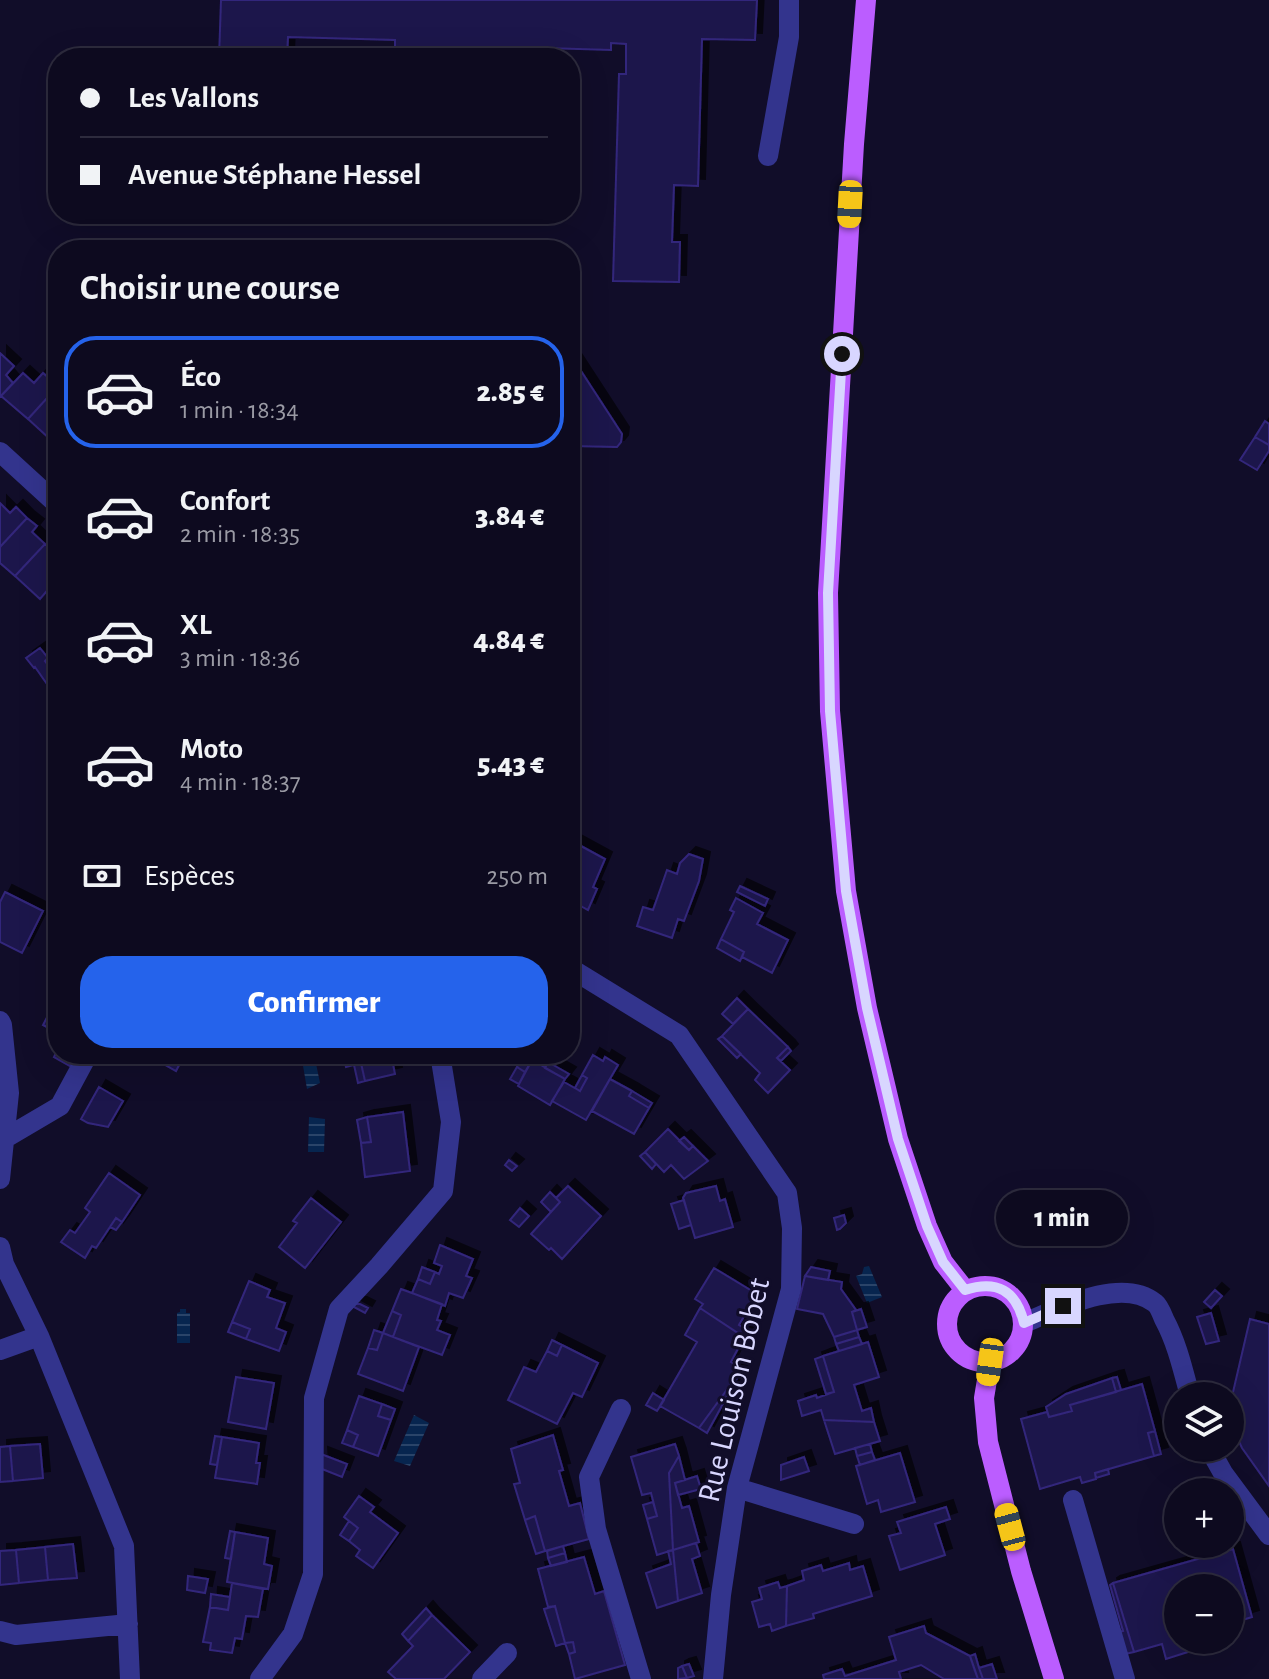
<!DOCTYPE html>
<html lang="fr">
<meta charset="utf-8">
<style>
:root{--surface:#0d0a1f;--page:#1b182c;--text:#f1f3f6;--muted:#9a9aa4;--line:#2d2b3d;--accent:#2563eb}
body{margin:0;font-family:"Alegreya Sans",sans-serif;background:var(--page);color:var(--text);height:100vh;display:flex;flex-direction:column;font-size:30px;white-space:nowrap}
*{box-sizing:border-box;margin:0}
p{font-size:26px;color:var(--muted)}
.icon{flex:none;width:44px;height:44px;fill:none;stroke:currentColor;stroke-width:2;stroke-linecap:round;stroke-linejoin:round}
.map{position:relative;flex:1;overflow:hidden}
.side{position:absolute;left:48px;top:240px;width:532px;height:824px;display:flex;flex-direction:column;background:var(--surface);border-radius:32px;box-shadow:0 8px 32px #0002,0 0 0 2px var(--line)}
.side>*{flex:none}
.guide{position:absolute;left:48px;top:48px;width:532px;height:176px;border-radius:32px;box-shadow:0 8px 32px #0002,0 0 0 2px var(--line);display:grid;align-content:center;height:176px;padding:0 32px;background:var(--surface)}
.controls{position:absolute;left:1164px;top:1382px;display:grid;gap:16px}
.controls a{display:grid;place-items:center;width:80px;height:80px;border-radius:50%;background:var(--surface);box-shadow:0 8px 32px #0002,0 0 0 2px var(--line);font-size:40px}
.end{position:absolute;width:36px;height:36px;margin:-18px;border:10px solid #d8d6ff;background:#111;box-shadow:0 0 0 4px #111}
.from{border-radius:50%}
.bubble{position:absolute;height:56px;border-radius:28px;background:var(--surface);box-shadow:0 8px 32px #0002,0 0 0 2px var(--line);font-size:26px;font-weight:800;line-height:56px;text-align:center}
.car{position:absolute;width:24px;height:48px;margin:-24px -12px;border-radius:10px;box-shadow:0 0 6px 2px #0007;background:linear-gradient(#f5c518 24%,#345 0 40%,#f5c518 0 76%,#345 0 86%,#f5c518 0)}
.guide b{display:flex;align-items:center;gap:28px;height:76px;font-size:30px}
.guide b+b{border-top:2px solid var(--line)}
.guide i{width:20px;height:20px;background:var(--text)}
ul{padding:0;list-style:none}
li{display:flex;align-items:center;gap:24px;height:112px;margin:0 16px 12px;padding:0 16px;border:4px solid transparent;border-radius:32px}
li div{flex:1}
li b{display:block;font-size:30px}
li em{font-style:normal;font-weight:800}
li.active{border-color:var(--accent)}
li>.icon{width:72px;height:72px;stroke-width:1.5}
h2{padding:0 32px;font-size:36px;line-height:96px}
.pay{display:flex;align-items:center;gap:20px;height:88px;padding:0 32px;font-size:30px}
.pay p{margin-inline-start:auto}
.cta{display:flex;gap:16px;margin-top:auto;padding:16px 32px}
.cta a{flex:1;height:92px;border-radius:32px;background:var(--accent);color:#fff;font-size:32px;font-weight:800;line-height:92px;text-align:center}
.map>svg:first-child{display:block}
</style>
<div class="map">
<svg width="1269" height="1679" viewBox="0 0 1269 1679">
<defs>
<pattern id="water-rules" width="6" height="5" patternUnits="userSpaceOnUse" patternTransform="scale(2)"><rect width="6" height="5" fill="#07254f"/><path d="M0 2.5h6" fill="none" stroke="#2a4469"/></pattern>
<filter id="shadow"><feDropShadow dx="7" dy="-7" stdDeviation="0" flood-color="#0009"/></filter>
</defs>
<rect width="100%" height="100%" fill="#110d29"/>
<path fill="url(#water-rules)" d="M301,1054H314L320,1083L307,1089Z
M309,1117L325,1119L324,1152H308Z
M869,1266L882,1297L867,1303L856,1276L862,1274L864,1267Z
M180,1309H186V1313H190V1343H177V1313L180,1312Z
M414,1415L429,1423L410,1466L394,1461Z"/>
<path fill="#1f174c" stroke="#33277b" stroke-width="2" filter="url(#shadow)" d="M221,0H757L755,40L702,39L698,186L674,185L672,242H680L679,282L613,281L619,74H626V44L611,43V50L511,47V58H444V48L395,47V40L288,37L287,58H219Z
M0,353L14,366L6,375L13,383L0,397Z
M570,354L622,434L621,442L617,447L570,446Z
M23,373L34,383L43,373L58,386L28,419L1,396Z
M58,386V432L51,440L28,419Z
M1265,421L1269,424V445L1255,437Z
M1255,437L1269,445V451L1257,470L1240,460Z
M0,503L10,513L16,507L27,518L0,547Z
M27,518L37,526L32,532L45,544L15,576L0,563V547Z
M45,544L58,556V578L40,599L15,576Z
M40,648L48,658L45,661L58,678V695L56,697L35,667L34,668L26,658Z
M570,840L605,859L593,887L597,889L588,910L570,900Z
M689,854L703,859L699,881L684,921L678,919L672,938L637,926L643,907L653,910L667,870L677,874L680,863Z
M740,886L768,899L765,906L737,892Z
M5,892L43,911L22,953L0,942V902Z
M736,898L763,913L757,924L788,940L772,973L742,957L744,952L721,939L734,912L730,910Z
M721,939L744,952L740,961L717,948Z
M737,998L748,1009L733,1024L722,1014Z
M56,1000L58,1001V1033L43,1025Z
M748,1009L788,1047L777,1058L790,1070L768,1093L755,1080L760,1073L722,1036Z
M722,1036L741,1054L737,1058L718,1039Z
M788,1047L791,1051L781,1061L777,1058Z
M58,1049V1054H76L70,1066L54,1057Z
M146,1054H185L176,1071Z
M343,1054H391L395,1074L365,1081L361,1063L346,1067Z
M523,1055L532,1060L525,1072L517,1067Z
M593,1055L603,1061L605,1057L618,1065L586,1120L552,1101L564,1082L580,1091L587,1078L582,1075Z
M532,1060L565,1079L550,1105L518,1086Z
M548,1062L569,1074L565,1079L545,1068Z
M361,1063L365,1081L358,1083L354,1065Z
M517,1067L525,1072L519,1084L510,1079Z
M582,1075L587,1078L580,1091L575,1088Z
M610,1079L632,1091L629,1096L649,1108L634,1134L592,1111Z
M99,1087L123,1101L108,1127L88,1123L81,1119Z
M632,1091L652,1103L649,1108L629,1096Z
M403,1112L410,1171L365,1177L361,1143L371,1142L367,1117Z
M367,1117L371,1142L361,1143L357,1120Z
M668,1129L689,1150L693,1146L708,1161L684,1179L671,1165L664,1172L645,1152Z
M684,1137L693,1146L689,1150L679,1141Z
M645,1152L656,1164L652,1169L640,1156Z
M509,1160L517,1166L512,1171L505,1165Z
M109,1173L140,1195L122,1222L116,1218L96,1248L92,1246L85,1258L61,1242L70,1230L75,1233L90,1212L85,1208Z
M568,1186L601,1216L562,1259L551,1248L549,1250L531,1234L560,1202L556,1198Z
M716,1186L720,1201L725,1199L733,1227L695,1238L683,1198L686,1193Z
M550,1192L560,1202L551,1212L541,1202Z
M311,1198L341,1222L305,1268L279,1247L297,1223L293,1221Z
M684,1200L691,1225L679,1229L671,1204Z
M520,1208L529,1216L519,1227L510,1220Z
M844,1215L846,1223L840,1229L837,1230L834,1218Z
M116,1218L122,1222L116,1230L110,1227Z
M440,1245L473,1259L466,1276L472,1278L463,1298L449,1293L445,1306L412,1293L418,1279L430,1284L435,1272L439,1274L442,1266L434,1263Z
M422,1267L435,1272L430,1284L418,1279Z
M811,1267L830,1271L828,1280L805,1276Z
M714,1268L757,1294L739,1325L748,1331L744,1337L700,1308L703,1304L695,1299Z
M805,1276L842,1282L841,1289L856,1310L852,1312L857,1330L834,1337L823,1314L797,1309Z
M249,1281L270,1290L267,1297L285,1303L276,1328L286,1332L279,1351L246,1339L250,1329L232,1322Z
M401,1289L442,1304L437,1320L441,1321L437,1330L450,1335L442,1355L393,1337L401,1315L392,1311Z
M1215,1290L1222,1296L1211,1308L1204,1302Z
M354,1304H360L368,1308L365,1313L352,1306Z
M700,1308L744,1337L731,1362L742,1369L699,1428L660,1406L697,1342L685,1335Z
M861,1309L867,1327L857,1330L852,1312Z
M392,1311L401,1315L393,1337L383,1333Z
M1211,1313L1219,1341L1206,1344L1197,1317Z
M1250,1319L1269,1324V1486L1242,1448L1230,1422V1405Z
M232,1322L250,1329L246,1339L228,1332Z
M374,1330L383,1333L377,1350L368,1348Z
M857,1330L859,1337L836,1344L834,1337Z
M383,1333L419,1347L403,1391L358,1374L368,1348L377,1350Z
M859,1337L862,1344L839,1351L836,1344Z
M552,1340L562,1345L557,1356L547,1351Z
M868,1342L879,1377L854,1385L862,1411L871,1408L874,1422L824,1420L821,1410L802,1416L798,1401L816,1395L817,1398L834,1392L823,1356Z
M562,1345L598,1363L582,1397L573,1393L557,1424L508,1400L524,1367L536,1372L547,1351L557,1356Z
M823,1356L834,1392L826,1394L815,1359Z
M742,1369L707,1433L699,1428Z
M236,1377L274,1383L266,1429L228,1422Z
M1117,1377L1121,1390L1116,1392L1112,1378Z
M1112,1378L1116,1392L1070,1405L1072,1411L1049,1417L1046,1407L1066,1394Z
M1142,1384L1155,1431L1148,1433L1154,1456L1095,1473L1096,1479L1082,1483L1080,1477L1040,1489L1021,1419L1047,1412L1049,1417L1072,1411L1070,1405Z
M653,1393L664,1400L657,1411L646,1405Z
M359,1396L382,1404L378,1416L391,1420L378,1456L353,1447L358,1435L347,1430Z
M382,1404L395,1409L391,1420L378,1416Z
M824,1420L874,1422L880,1441L835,1454Z
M347,1430L358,1435L353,1447L342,1443Z
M1155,1431L1161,1454L1154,1456L1148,1433Z
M553,1435L563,1470L559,1471L569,1506L580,1503L589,1539L545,1551L535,1516L525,1520L514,1484L520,1483L511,1449Z
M215,1436L222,1437L217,1465L210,1464Z
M222,1437L259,1443L256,1463H260L257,1484L215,1478Z
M40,1444L43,1478L13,1481L10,1446Z
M675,1444L679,1456L669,1473L673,1550L657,1555L647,1519L657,1516L651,1493L642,1495L631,1457Z
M870,1444L872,1452L857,1456L855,1448Z
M10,1446L13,1481L0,1482V1447Z
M872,1452L875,1460L860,1465L857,1456Z
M900,1453L915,1502L881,1512L878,1500L867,1504L856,1466Z
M321,1454L347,1464L342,1477L322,1469Z
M679,1456L685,1480L675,1483L682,1508L689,1506L699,1542L673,1550L669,1473Z
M804,1457L809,1471L781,1480V1465Z
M1108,1469L1109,1474L1096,1478L1095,1473Z
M697,1476L701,1489L678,1495L675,1483Z
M359,1496L374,1507L370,1512L398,1533L373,1568L356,1556L360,1550L349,1541L358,1528L344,1517Z
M653,1502L657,1516L647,1519L643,1505Z
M946,1507L950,1519L935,1524L945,1555L900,1570L889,1536L901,1533L897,1522Z
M535,1516L545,1551L536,1554L525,1520Z
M349,1521L358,1528L349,1541L340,1535Z
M230,1531L235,1532L231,1559L225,1558Z
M235,1532L268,1538L264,1564L272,1566L268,1589L227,1582Z
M696,1543L700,1556L692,1559L702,1593L678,1601L673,1550Z
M73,1544L77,1578L48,1580L45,1547Z
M563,1546L565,1553L548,1558L547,1551Z
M45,1547L48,1580L19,1583L16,1550Z
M1233,1549L1252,1617L1230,1624V1588H1178V1640H1188L1191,1651L1166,1659L1162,1644L1134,1652L1113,1583Z
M16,1550L19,1583L0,1585V1551Z
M673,1550L678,1601L657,1608L646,1573L671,1564L668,1551Z
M565,1553L567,1562L551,1566L548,1558Z
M584,1557L595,1594L604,1591L625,1665L575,1679L569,1654L575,1652L573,1642L565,1643L555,1606L548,1607L538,1569Z
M849,1563L850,1570L863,1566L872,1596L813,1614L814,1618L786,1626L787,1586L804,1580L802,1571L821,1565L823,1571Z
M188,1576L208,1579L205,1593L187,1590Z
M778,1582L780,1588L787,1586L786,1626L772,1631L770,1624L759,1627L752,1602L762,1599L759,1588Z
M232,1583L263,1589L258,1617L246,1616L242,1639L235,1638L232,1653L210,1650L211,1643L203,1642L210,1607L228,1610Z
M1113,1583L1134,1652L1125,1654L1118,1632L1123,1631L1110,1585Z
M211,1594L230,1597L228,1610L210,1607Z
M555,1606L565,1643L556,1646L544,1609Z
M426,1608L432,1615L408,1641L402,1634Z
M432,1615L470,1652L444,1679H396L388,1672L413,1646L408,1641Z
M924,1626L926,1633L970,1656L978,1679H944L921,1665L899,1672L901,1679H824L823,1675L842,1669L845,1676L896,1660L889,1637Z
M573,1642L575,1652L569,1654L565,1643Z
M975,1654L979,1668L983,1679H978L975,1671L970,1656Z
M689,1664L694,1676L687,1678L682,1666Z
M992,1664L997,1679H983L979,1668Z
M682,1666L687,1678L678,1679V1668Z"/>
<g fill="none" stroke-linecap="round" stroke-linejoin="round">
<path stroke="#33348d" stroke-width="20" d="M768,156L789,37V0
M0,452L58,505
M570,968L679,1035L787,1193L792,1228L791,1289L737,1488L721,1595L713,1679
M0,1021L2,1025L9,1093L0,1179
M4,1139L60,1106L88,1054
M0,1247L4,1264L39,1336L124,1546L130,1679
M1024,1323C1058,1309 1121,1276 1155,1303C1159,1306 1162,1314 1164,1319C1177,1343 1183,1370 1190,1396
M0,1350L39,1336
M621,1409L589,1477L596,1529L641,1679
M1209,1448L1223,1473L1269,1535
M737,1488L854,1524
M1073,1500L1125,1679
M0,1631L16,1635L128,1624
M260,1679L293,1634L313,1574L314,1398L339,1309L379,1266L443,1191L451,1122L440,1054
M482,1679L507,1653"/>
<path stroke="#bb5dff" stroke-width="20" d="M866,0L854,144L828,593L830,711L846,891L867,1008L898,1139L927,1226L943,1262L965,1290
M947 1324a38 38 0 1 1 76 0a38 38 0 1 1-76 0Z
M990,1362L984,1398L988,1442L1021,1571L1054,1679"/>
</g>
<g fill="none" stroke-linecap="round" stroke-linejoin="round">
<path stroke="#d8d6ff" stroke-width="10" d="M842,354L828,593L830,711L846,891L867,1008L898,1139L927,1226L943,1262L965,1290C997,1280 1016,1290 1024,1323L1063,1306"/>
</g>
<g text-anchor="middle" stroke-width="6" stroke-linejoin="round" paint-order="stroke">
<g font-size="32" fill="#d8d6ff" stroke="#110d29">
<text transform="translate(733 1390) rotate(-77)" y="11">Rue Louison Bobet</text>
</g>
</g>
</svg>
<div class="controls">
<a><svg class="icon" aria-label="layers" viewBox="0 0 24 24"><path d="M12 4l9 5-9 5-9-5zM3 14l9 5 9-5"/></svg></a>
<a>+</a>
<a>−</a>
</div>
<i class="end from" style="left:842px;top:354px"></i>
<i class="end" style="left:1063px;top:1306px"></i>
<div class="bubble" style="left:996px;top:1190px;width:132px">1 min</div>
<i class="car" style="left:850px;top:204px;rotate:183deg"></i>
<i class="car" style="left:990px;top:1362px;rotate:188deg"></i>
<i class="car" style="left:1010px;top:1527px;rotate:345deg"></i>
<div class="guide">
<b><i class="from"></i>Les Vallons</b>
<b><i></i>Avenue Stéphane Hessel</b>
</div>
<section class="side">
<h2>Choisir une course</h2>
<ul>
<li class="active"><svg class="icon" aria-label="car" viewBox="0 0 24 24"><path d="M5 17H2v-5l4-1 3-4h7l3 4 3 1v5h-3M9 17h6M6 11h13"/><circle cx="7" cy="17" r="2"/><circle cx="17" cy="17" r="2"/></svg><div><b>Éco</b><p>1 min · 18:34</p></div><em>2.85 €</em></li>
<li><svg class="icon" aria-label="car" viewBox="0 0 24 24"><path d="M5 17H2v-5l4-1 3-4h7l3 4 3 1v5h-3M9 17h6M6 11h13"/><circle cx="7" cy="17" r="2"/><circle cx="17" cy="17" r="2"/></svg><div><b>Confort</b><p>2 min · 18:35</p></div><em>3.84 €</em></li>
<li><svg class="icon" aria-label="car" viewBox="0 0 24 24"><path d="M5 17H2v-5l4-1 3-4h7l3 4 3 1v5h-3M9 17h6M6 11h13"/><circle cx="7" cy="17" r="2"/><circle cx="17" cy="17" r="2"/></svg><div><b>XL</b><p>3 min · 18:36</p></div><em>4.84 €</em></li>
<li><svg class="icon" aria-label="car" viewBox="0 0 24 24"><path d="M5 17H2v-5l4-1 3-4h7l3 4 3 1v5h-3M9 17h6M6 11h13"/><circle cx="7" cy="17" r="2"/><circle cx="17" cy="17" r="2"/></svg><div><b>Moto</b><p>4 min · 18:37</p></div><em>5.43 €</em></li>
</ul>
<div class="pay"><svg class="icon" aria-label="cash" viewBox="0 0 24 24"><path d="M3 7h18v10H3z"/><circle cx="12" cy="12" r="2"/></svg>Espèces<p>250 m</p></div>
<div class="cta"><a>Confirmer</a></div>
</section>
</div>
